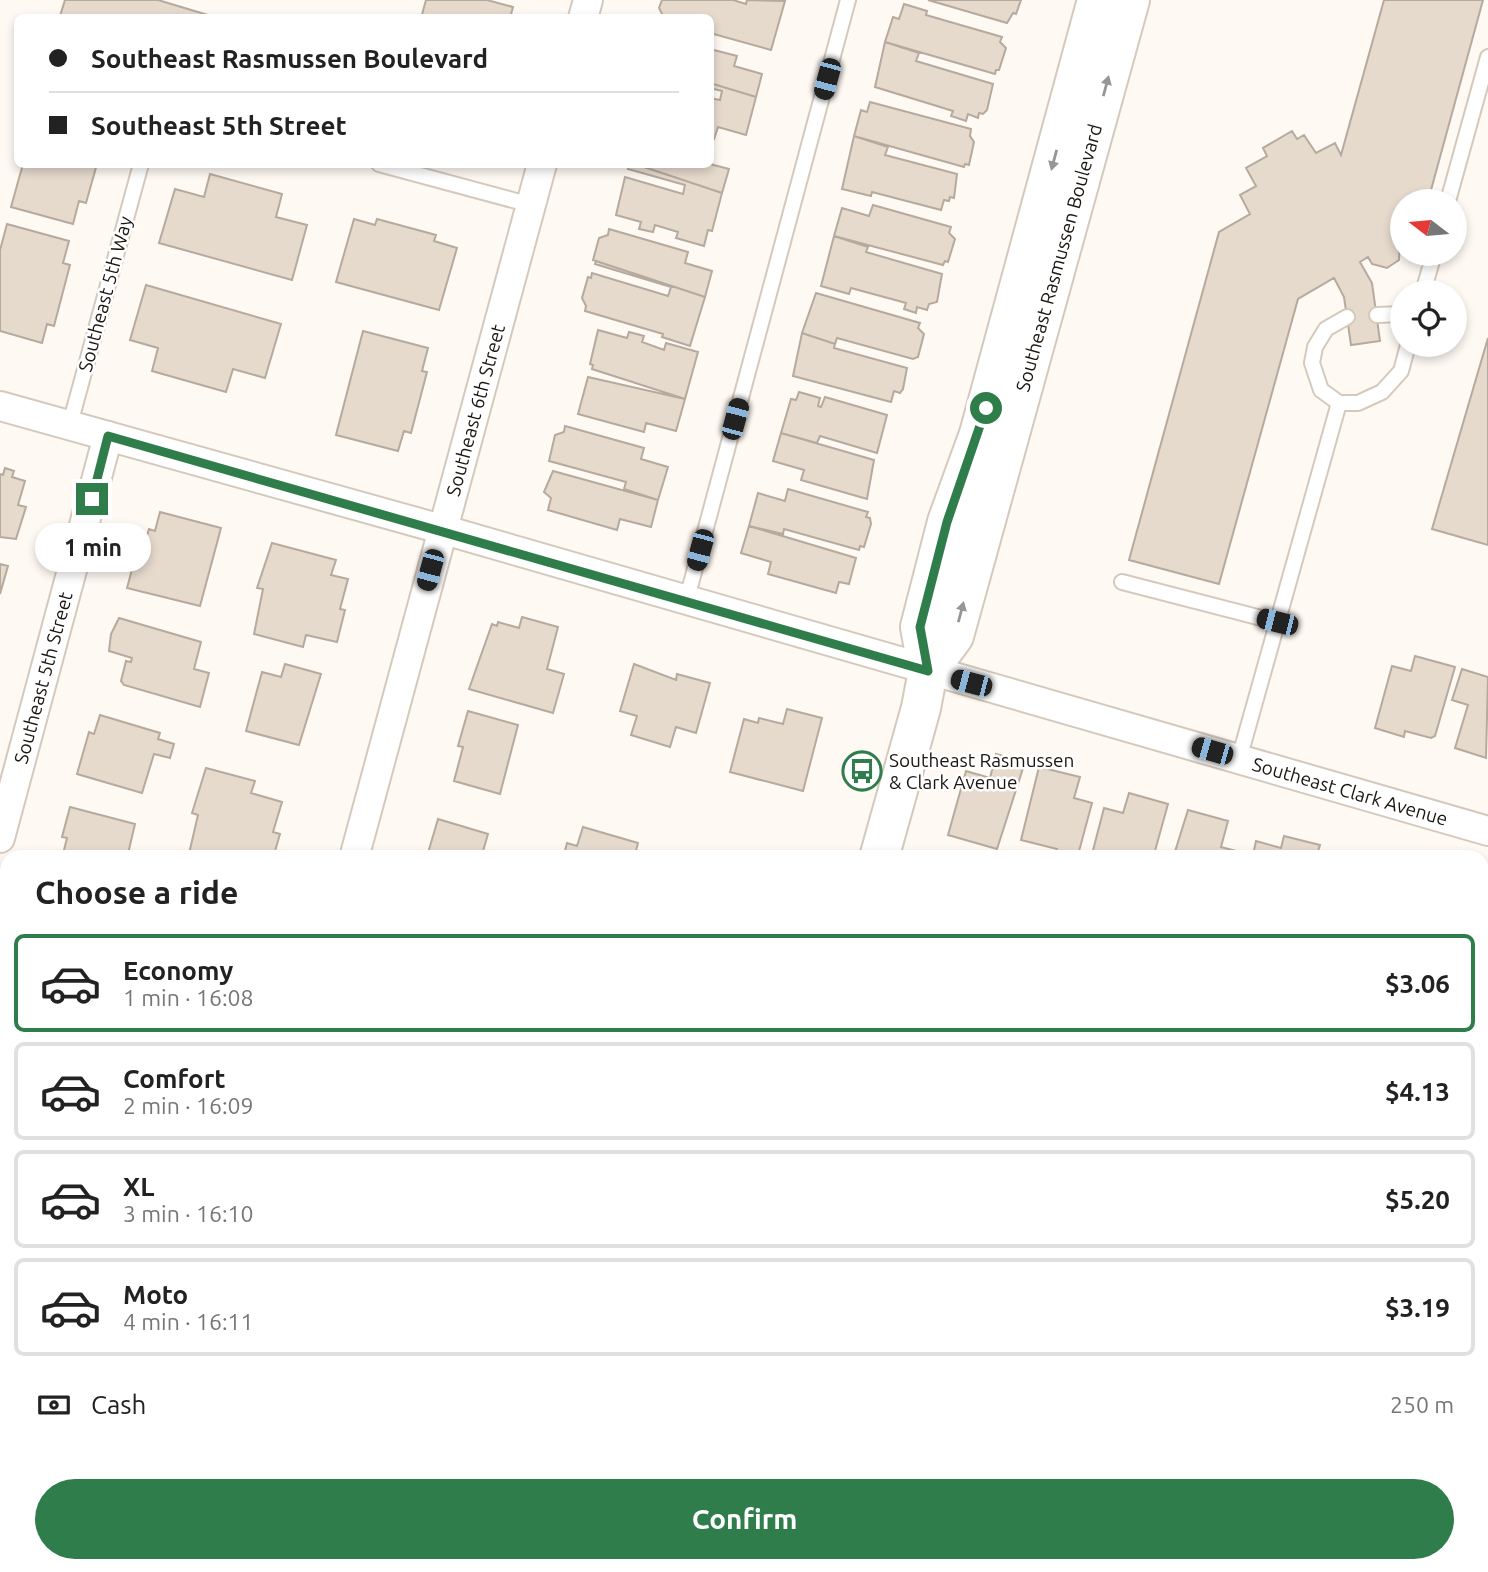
<!DOCTYPE html>
<meta charset="utf-8">
<style>
:root{--surface:#fff;--page:#f6f6f6;--text:#222;--muted:#767676;--line:#e0e0e0;--accent:#307d4c}
body{margin:0;font-family:Ubuntu,sans-serif;background:var(--page);color:var(--text);height:100vh;display:flex;flex-direction:column;font-size:26px;white-space:nowrap}
*{box-sizing:border-box;margin:0}
p{font-size:23px;color:var(--muted)}
.icon{flex:none;width:38px;height:38px;fill:none;stroke:currentColor;stroke-width:2;stroke-linecap:round;stroke-linejoin:round}
.map{position:relative;flex:1;overflow:hidden}
.drawer{position:absolute;left:0px;top:850px;width:1489px;height:723px;display:flex;flex-direction:column;background:var(--surface);border-radius:21px 21px 0 0;box-shadow:0 4px 10px #0003}
.drawer>*{flex:none}
.banner{position:absolute;left:14px;top:14px;width:700px;height:154px;border-radius:10px;box-shadow:0 4px 10px #0003;display:grid;align-content:center;height:154px;padding:0 35px;background:var(--surface)}
.needle{width:46px;rotate:286deg}
.tools{position:absolute;left:1390px;top:189px;display:grid;gap:14px}
.tools a{display:grid;place-items:center;width:77px;height:77px;border-radius:50%;background:var(--surface);box-shadow:0 4px 10px #0003;font-size:35px}
.end{position:absolute;width:32px;height:32px;margin:-16px;border:9px solid #307d4c;background:#fff;box-shadow:0 0 0 4px #fff}
.from{border-radius:50%}
.bubble{position:absolute;height:49px;border-radius:24px;background:var(--surface);box-shadow:0 4px 10px #0003;font-size:23px;font-weight:700;line-height:49px;text-align:center}
.car{position:absolute;width:21px;height:42px;margin:-21px -10px;border-radius:9px;box-shadow:0 0 5px 2px #0007;background:linear-gradient(#222 24%,#8ab4d8 0 40%,#222 0 76%,#8ab4d8 0 86%,#222 0)}
.banner b{display:flex;align-items:center;gap:24px;height:66px;font-size:26px}
.banner b+b{border-top:2px solid var(--line)}
.banner i{width:18px;height:18px;background:var(--text)}
ul{padding:0;list-style:none}
li{display:flex;align-items:center;gap:21px;height:98px;margin:0 14px 10px;padding:0 21px;border:4px solid var(--line);border-radius:10px}
li div{flex:1}
li b{display:block;font-size:26px}
li em{font-style:normal;font-weight:700}
li.on{border-color:var(--accent)}
li>.icon{width:63px;height:63px;stroke-width:1.5}
h2{padding:0 35px;font-size:32px;line-height:84px}
.pay{display:flex;align-items:center;gap:18px;height:77px;padding:0 35px;font-size:26px}
.pay p{margin-inline-start:auto}
.action{display:flex;gap:14px;margin-top:auto;padding:14px 35px}
.action a{flex:1;height:80px;border-radius:42px;background:var(--accent);color:#fff;font-size:28px;font-weight:700;line-height:80px;text-align:center}
.map>svg:first-child{display:block}
</style>
<div class="map">
<svg width="1488" height="1572" viewBox="0 0 1488 1572">
<rect width="100%" height="100%" fill="#fef9f3"/>
<path fill="#e6dacd" stroke="#b5aa9d" stroke-width="2" d="M65,0H158L218,18H64L60,16Z
M426,0H487L513,7L510,18H421Z
M662,0H733L746,4L747,0L785,1L771,50L710,33V18H664L659,8Z
M928,0H1021L1016,14L1013,13L1007,23Z
M1384,0H1483L1428,201H1402L1399,260L1387,268L1372,264L1368,257L1360,262L1372,283L1380,341L1351,345L1344,297L1334,278L1298,299L1219,584L1129,560L1219,232L1250,214L1240,195L1256,186L1246,168L1267,156L1263,148L1292,131L1297,139L1304,135L1316,153L1335,143L1341,155Z
M904,4L927,11L926,15L1002,37L1000,42L1006,48L999,70H996L995,74L885,42L893,17L899,19Z
M885,42L919,53L916,61L993,84L987,110L983,114L979,113L978,118L968,114L966,121L951,116L953,111L875,87Z
M710,49L737,56L734,66L762,74L756,97L710,83Z
M710,83L756,97L746,135L718,127L714,139L710,138V98L720,100L722,91L710,88Z
M870,102L971,129L970,136L974,142L969,165L965,164L964,167L854,136L861,110L867,112Z
M854,136L888,147L885,155L957,174L954,198L950,197L949,201L944,200L941,210L872,192L871,196L842,189Z
M23,164H97L86,203L79,201L73,224L11,207Z
M635,164H710L729,169L722,193Z
M635,164L722,193L712,231L708,230L704,246L676,238L678,232L655,225L653,232L639,229L641,222L616,215L625,177L683,194L685,185L628,169L629,165H626Z
M210,174L282,194L276,217L307,225L292,280L159,243L175,189L204,197Z
M873,205L951,227L949,233L955,239L948,262L945,261L943,265L834,236L842,208L869,216Z
M354,219L375,225L377,219L436,235L434,241L457,248L439,310L336,282Z
M7,224L69,241L63,263L70,265L54,326L47,324L42,343L0,331V250Z
M609,229L688,252L685,263L712,271L705,297L593,260L599,238L608,235Z
M834,236L868,247L866,252L942,274L937,302L929,304L927,310L917,307L916,313L904,309L906,303L851,288L849,294L821,286Z
M596,261L705,297L690,346L662,337L663,334L585,311L586,306L582,298L588,277L591,278L592,273L668,296L671,287L595,264Z
M146,285L281,324L265,378L233,369L226,392L152,371L158,348L130,340Z
M816,293L920,323L918,328L924,334L918,357L913,359L837,338L835,344L802,333Z
M598,330L627,338L629,332L644,336L642,342L664,350L666,343L698,352L685,399L592,369L593,365L590,364Z
M363,331L428,348L422,371L427,372L411,433L404,431L398,451L336,435Z
M802,333L835,344L834,348L907,368L903,389L900,393L894,391L891,402L793,376Z
M1488,338V545L1432,529Z
M588,377L685,399L676,431L646,423L644,432L578,414Z
M799,392L820,398L818,406L821,407L825,397L887,415L877,453L820,436L817,443L781,433L791,399L796,400Z
M565,426L644,448L641,459L668,467L658,500L624,489L626,482L549,461L555,435L564,432Z
M781,433L874,460L867,499L801,480L804,470L773,461Z
M5,468L14,471L12,477L25,481L18,505L26,507L16,539L0,537V474L3,475Z
M553,471L658,500L651,527L620,519L617,530L548,510L551,498L544,492Z
M788,489L868,512L866,517L870,518L871,524L864,547L860,546L859,550L784,529L783,534L749,526L758,493L785,501Z
M160,512L221,528L200,606L127,588L135,558L140,560L149,529L155,531Z
M749,526L856,558L849,584L839,582L836,593L768,574L771,562L741,553Z
M272,543L336,560L331,575L348,579L340,609L345,610L337,642L306,635L303,647L254,634L263,589L257,588Z
M0,564L8,566L0,594Z
M522,617L558,627L547,669L564,674L553,713L469,689L492,624L497,626L498,622L519,628Z
M119,618L201,642L194,669L209,673L200,707L124,685L121,681L126,661L131,662L132,658L109,651L111,634Z
M1415,656L1455,667L1435,736L1431,738L1405,731L1404,737L1375,728L1392,666L1411,671Z
M285,664L321,674L299,745L246,731L262,672L281,677Z
M634,664L676,680L677,674L710,683L696,733L676,727L670,747L631,735L637,716L620,711Z
M1462,669L1488,677L1486,758L1455,748L1468,705L1452,700Z
M787,709L822,718L803,791L730,772L744,719L758,723L759,718L783,724Z
M468,711L518,725L500,794L454,781L463,747L458,746Z
M100,715L160,733L158,739L174,744L170,758L154,754L142,793L77,774L89,732L94,734Z
M996,754L1025,762L997,849L948,835L966,771L990,778Z
M1039,767L1080,777L1074,798L1092,803L1078,855L1074,858H1055L1057,849L1021,840Z
M206,768L255,781L251,793L282,802L273,832L280,834L273,858H188L198,815L192,813Z
M1129,793L1168,804L1153,858H1091L1104,808L1123,813Z
M70,807L135,824L127,858H62L67,838L62,837Z
M1188,810L1228,821L1221,847L1236,851L1234,858H1173Z
M438,819L488,834L481,858H432L428,853Z
M583,827L638,843L634,858H563L567,843L577,846Z
M1284,836L1320,845L1316,858H1246L1247,854L1253,855L1256,841L1281,848Z
M1487,893H1488V975L1482,973V910Z
M7,1022V1053L0,1051Z
M1482,1028L1488,1029L1482,1053Z
M0,1094L7,1096V1161L0,1159V1133L4,1129L0,1128Z
M1488,1241V1318L1482,1317V1261Z
M1,1294L7,1296L6,1371L0,1370Z
M7,1554V1566H53L60,1572H0V1563Z
M180,1566H260L258,1572H179Z
M527,1566H580L578,1572H526Z
M628,1566H691L689,1572H627Z
M879,1566H936L937,1572H861V1569Z
M1363,1566H1386L1403,1571L1362,1572Z
M1419,1566H1457L1477,1572H1417Z"/>
<g fill="none" stroke-linecap="round" stroke-linejoin="round">
<g stroke="#d5c9bc" stroke-width="18">
<path id="lane" d="M379,164L531,205
M1448,201L1488,57
M1423,292L1434,254
M1377,315L1402,314
M1347,317L1326,329L1315,347L1312,363L1321,390L1339,403H1358L1382,392L1401,371L1408,345
M70,424L141,164
M1122,582L1277,622
M686,602L848,0
M1239,759L1339,403"/>
</g>
<g stroke="#d5c9bc" stroke-width="32">
<g id="street">
<path d="M583,18L588,0"/>
<path id="s1" d="M0,406L441,529L1488,831"/>
<path id="s2" d="M0,838L108,436"/>
<path id="s3" d="M354,858L542,164"/>
<path d="M1482,1174L1488,1176"/>
<path d="M0,1233L7,1235"/>
<path d="M1482,1516L1488,1518"/>
<path d="M787,1566L790,1572"/>
<path d="M344,1572L346,1566"/>
</g>
</g>
<g stroke="#d5c9bc" stroke-width="42">
<g id="secondary">
<path id="s4" d="M928,671L954,636L1130,0"/>
<path d="M879,858L921,708L928,671L920,627L947,522L979,434L1097,0"/>
<path d="M1027,1566L1029,1572"/>
</g>
</g>
<use href="#lane" stroke="#fff" stroke-width="14"/>
<use href="#street" stroke="#fff" stroke-width="28"/>
<use href="#secondary" stroke="#fff" stroke-width="38"/>
</g>
<defs><path id="oneway-solid" d="M-6-.8H1V-3.2L6.5 0L1 3.2V.8H-6Z" transform="scale(1.75)"/></defs>
<g fill="#989694">
<use href="#oneway-solid" transform="translate(1106 86) rotate(-75)"/>
<use href="#oneway-solid" transform="translate(1054 160) rotate(105)"/>
<use href="#oneway-solid" transform="translate(961 612) rotate(-75)"/>
</g>
<g fill="none" stroke-linecap="round" stroke-linejoin="round">
<path stroke="#307d4c" stroke-width="9" d="M92,499L108,436L928,671L920,627L947,522L986,408"/>
</g>
<defs>
<g id="bus-ring" transform="scale(2.0125)"><circle r="9.5" fill="#fff" stroke="#307d4c" stroke-width="1.5"/><path d="M-5-6H5V4H4V6H2V4H-2V6H-4V4H-5ZM-3.5-4V0h7V-4ZM-3.5 1.2v1.5H-2V1.2ZM2 1.2v1.5H3.5V1.2Z" fill="#307d4c"/></g>
</defs>
<g fill-rule="evenodd">
<use href="#bus-ring" x="862" y="771"/>
</g>
<g text-anchor="middle" stroke-width="5" stroke-linejoin="round" paint-order="stroke">
<g font-size="19" fill="#1a1611" stroke="#fff">
<text dy="7" stroke="none"><textPath href="#s4" startOffset="436">Southeast Rasmussen Boulevard</textPath></text>
<text transform="translate(105 294) rotate(-75)" y="7">Southeast 5th Way</text>
<text dy="7" stroke="none"><textPath href="#s3" startOffset="464">Southeast 6th Street</textPath></text>
<text dy="7" stroke="none"><textPath href="#s2" startOffset="166">Southeast 5th Street</textPath></text>
<text dy="7" stroke="none"><textPath href="#s1" startOffset="1404">Southeast Clark Avenue</textPath></text>
</g>
<g font-size="19" fill="#1a1611" stroke="#fff" text-anchor="start">
<text x="889" y="767">Southeast Rasmussen<tspan x="889" dy="22">&amp; Clark Avenue</tspan></text>
</g>
</g>
</svg>
<div class="tools">
<a><svg class="needle" viewBox="-14 -14 28 28"><path d="M0-13l5 13h-10z" fill="#e53935"/><path d="M0 13l5-13h-10z" fill="#767676"/></svg></a>
<a><svg class="icon" aria-label="locate" viewBox="0 0 24 24"><circle cx="12" cy="12" r="6"/><path d="M12 2v4M12 18v4M2 12h4M18 12h4"/></svg></a>
</div>
<i class="end from" style="left:986px;top:408px"></i>
<i class="end" style="left:92px;top:499px"></i>
<div class="bubble" style="left:35px;top:523px;width:116px">1 min</div>
<i class="car" style="left:827px;top:79px;rotate:195deg"></i>
<i class="car" style="left:735px;top:419px;rotate:15deg"></i>
<i class="car" style="left:700px;top:550px;rotate:195deg"></i>
<i class="car" style="left:430px;top:570px;rotate:195deg"></i>
<i class="car" style="left:1277px;top:622px;rotate:284deg"></i>
<i class="car" style="left:971px;top:683px;rotate:285deg"></i>
<i class="car" style="left:1212px;top:751px;rotate:286deg"></i>
<div class="banner">
<b><i class="from"></i>Southeast Rasmussen Boulevard</b>
<b><i></i>Southeast 5th Street</b>
</div>
<section class="drawer">
<h2>Choose a ride</h2>
<ul>
<li class="on"><svg class="icon" aria-label="car" viewBox="0 0 24 24"><path d="M5 17H2v-5l4-1 3-4h7l3 4 3 1v5h-3M9 17h6M6 11h13"/><circle cx="7" cy="17" r="2"/><circle cx="17" cy="17" r="2"/></svg><div><b>Economy</b><p>1 min · 16:08</p></div><em>$3.06</em></li>
<li><svg class="icon" aria-label="car" viewBox="0 0 24 24"><path d="M5 17H2v-5l4-1 3-4h7l3 4 3 1v5h-3M9 17h6M6 11h13"/><circle cx="7" cy="17" r="2"/><circle cx="17" cy="17" r="2"/></svg><div><b>Comfort</b><p>2 min · 16:09</p></div><em>$4.13</em></li>
<li><svg class="icon" aria-label="car" viewBox="0 0 24 24"><path d="M5 17H2v-5l4-1 3-4h7l3 4 3 1v5h-3M9 17h6M6 11h13"/><circle cx="7" cy="17" r="2"/><circle cx="17" cy="17" r="2"/></svg><div><b>XL</b><p>3 min · 16:10</p></div><em>$5.20</em></li>
<li><svg class="icon" aria-label="car" viewBox="0 0 24 24"><path d="M5 17H2v-5l4-1 3-4h7l3 4 3 1v5h-3M9 17h6M6 11h13"/><circle cx="7" cy="17" r="2"/><circle cx="17" cy="17" r="2"/></svg><div><b>Moto</b><p>4 min · 16:11</p></div><em>$3.19</em></li>
</ul>
<div class="pay"><svg class="icon" aria-label="cash" viewBox="0 0 24 24"><path d="M3 7h18v10H3z"/><circle cx="12" cy="12" r="2"/></svg>Cash<p>250 m</p></div>
<div class="action"><a>Confirm</a></div>
</section>
</div>
